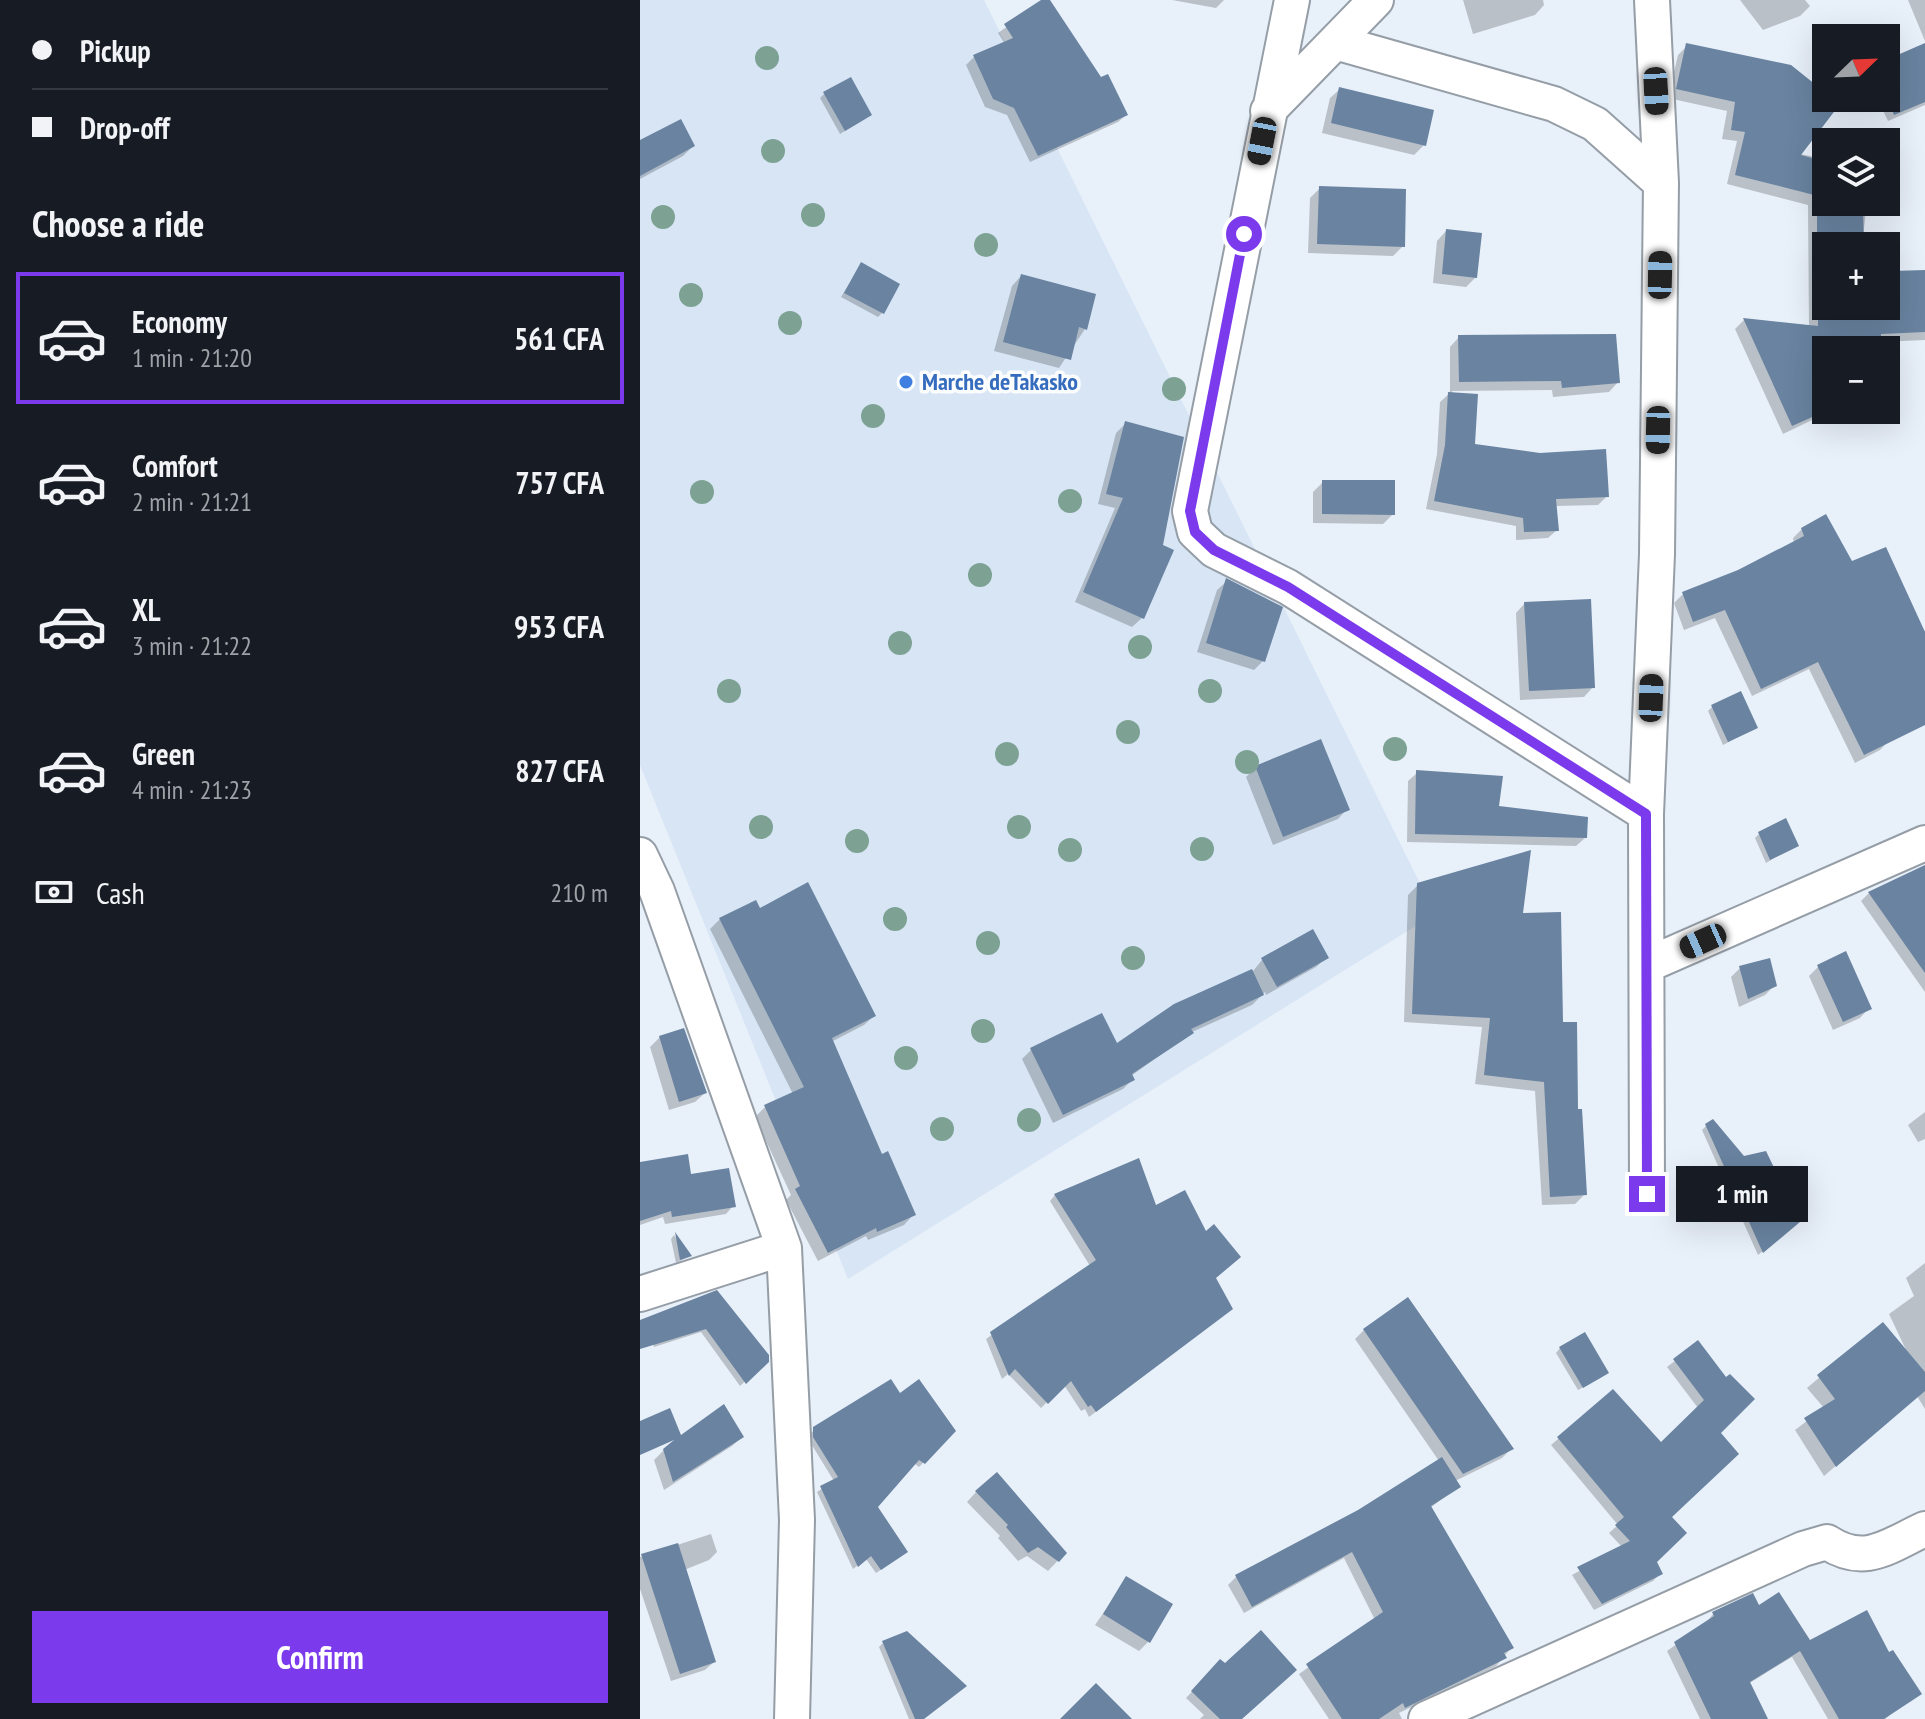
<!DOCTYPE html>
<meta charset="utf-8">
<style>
:root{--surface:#171b24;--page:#242831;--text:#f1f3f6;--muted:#9ea1a6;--line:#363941;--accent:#7c3aed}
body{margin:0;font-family:"PT Sans Narrow",sans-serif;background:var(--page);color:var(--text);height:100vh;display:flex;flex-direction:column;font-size:30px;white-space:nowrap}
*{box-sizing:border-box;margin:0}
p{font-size:26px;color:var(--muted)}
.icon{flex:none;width:44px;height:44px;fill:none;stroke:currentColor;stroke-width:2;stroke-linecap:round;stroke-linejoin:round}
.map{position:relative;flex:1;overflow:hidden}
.drawer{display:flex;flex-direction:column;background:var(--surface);width:640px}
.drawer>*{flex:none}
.hud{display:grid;align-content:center;height:176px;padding:0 32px;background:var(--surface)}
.needle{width:52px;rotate:67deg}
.buttons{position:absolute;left:1172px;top:24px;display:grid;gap:16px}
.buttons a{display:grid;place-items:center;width:88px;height:88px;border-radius:0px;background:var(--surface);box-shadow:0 8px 32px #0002;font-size:40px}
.end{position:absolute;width:36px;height:36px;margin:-18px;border:10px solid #7c3aed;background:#fff;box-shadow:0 0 0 4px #fff}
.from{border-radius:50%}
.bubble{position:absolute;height:56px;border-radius:0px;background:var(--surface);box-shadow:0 8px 32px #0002;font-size:26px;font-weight:700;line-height:56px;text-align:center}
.car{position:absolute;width:24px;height:48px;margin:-24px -12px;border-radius:10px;box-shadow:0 0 6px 2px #0007;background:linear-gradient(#222 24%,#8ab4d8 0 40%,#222 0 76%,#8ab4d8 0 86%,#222 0)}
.hud b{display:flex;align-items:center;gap:28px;height:76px;font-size:30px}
.hud b+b{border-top:2px solid var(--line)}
.hud i{width:20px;height:20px;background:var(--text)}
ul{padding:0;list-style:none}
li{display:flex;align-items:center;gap:24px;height:132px;margin:0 16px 12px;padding:0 16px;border:4px solid transparent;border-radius:0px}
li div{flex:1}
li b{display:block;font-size:30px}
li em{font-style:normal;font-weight:700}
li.on{border-color:var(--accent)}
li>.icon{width:72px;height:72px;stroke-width:1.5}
h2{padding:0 32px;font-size:36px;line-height:96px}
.pay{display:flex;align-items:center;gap:20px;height:88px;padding:0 32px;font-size:30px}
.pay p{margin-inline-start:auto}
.button{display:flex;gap:16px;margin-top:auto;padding:16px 32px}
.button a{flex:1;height:92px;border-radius:0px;background:var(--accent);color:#fff;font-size:32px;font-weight:700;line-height:92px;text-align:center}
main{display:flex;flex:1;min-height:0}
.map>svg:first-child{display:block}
</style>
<main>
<section class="drawer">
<div class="hud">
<b><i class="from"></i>Pickup</b>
<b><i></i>Drop-off</b>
</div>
<h2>Choose a ride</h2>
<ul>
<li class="on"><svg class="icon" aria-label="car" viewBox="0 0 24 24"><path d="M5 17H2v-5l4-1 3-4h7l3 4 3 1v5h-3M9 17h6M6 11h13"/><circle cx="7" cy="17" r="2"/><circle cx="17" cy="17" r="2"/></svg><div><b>Economy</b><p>1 min · 21:20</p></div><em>561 CFA</em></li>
<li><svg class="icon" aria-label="car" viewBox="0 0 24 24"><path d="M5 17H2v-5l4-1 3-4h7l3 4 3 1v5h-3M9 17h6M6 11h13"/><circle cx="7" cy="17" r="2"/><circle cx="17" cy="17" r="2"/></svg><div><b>Comfort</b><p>2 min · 21:21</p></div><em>757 CFA</em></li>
<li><svg class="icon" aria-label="car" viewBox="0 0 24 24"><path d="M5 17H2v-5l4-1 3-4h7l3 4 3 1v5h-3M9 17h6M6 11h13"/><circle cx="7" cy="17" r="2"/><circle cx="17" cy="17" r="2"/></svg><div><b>XL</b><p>3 min · 21:22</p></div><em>953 CFA</em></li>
<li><svg class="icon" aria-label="car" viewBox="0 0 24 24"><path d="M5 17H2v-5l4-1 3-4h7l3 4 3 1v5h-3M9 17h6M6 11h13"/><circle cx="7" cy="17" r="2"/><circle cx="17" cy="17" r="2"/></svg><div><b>Green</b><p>4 min · 21:23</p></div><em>827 CFA</em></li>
</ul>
<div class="pay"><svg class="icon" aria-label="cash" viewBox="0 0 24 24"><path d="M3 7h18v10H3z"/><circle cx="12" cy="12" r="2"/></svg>Cash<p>210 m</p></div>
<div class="button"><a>Confirm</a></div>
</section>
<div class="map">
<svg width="1285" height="1719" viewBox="0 0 1285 1719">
<rect width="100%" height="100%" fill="#e8f0fa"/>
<path fill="#d7e5f5" d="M0,0H344L795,914L208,1279L0,765Z"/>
<path fill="#0003" d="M404,0L486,115L478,122L390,162L367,115L345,107L326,65L334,57L365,44L358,33Z
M532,0H584L576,8Z
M823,0H903L904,5L895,15L833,34Z
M1100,0H1165L1170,6L1160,16L1123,30Z
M1268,0H1285V41Z
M1285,45V105L1248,121L1237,98H1246V62Z
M1047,46L1186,95L1197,104L1160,154L1186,159V202H1227L1222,246H1186V306H1246V274L1285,272V340L1239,342V350H1186V410H1193L1143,434L1095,329L1104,320L1169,327L1168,205L1087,184L1097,141L1082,139L1087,111L1028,98L1038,55Z
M700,89L784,145L774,155L682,133L690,98Z
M184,94L225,119L200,134L180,98Z
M0,142L53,146L43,156L0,179Z
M680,188L763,246L753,256L668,253L670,198Z
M806,231L836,277L826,287L793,283L797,241Z
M221,264L242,313L238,317L201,297Z
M381,276L445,329L419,368L354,351L372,286Z
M819,337L978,382L969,392L913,397L912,390L812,391L833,446L967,496L958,505L915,506L917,530L908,538L876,540V526L786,509L797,454L800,402L810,393V347Z
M486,423L502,618L492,627L435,602L475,508L458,504L476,433Z
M683,482L753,514L743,524L673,523V492Z
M1162,529L1211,563L1285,631V704L1240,750L1215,763L1169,669L1112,696L1075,618L1044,630L1034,603L1043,594L1099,572L1154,543L1153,538Z
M587,581L623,661L614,670L557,652L577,590Z
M885,603L953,687L944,697L880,700L876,613Z
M1072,707L1116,728L1083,745L1068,711Z
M616,767L707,809L698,819L633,845L606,777Z
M777,773L856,808L945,838L936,846L767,842L768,781Z
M1119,834L1156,845L1126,863L1115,838Z
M1285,870V992L1221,901L1229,893Z
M778,885L880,915L922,1024L936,1111L945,1194L935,1204L902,1205L895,1091L835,1084L842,1027L764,1022L768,895Z
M119,910L234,1016L224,1025L191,1042L241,1156L273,1215L264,1225L228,1240L226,1236L178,1261L146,1200L151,1195L115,1117L125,1107L153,1094L70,929L80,919Z
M686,958L676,967L626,995L625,992L612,1005L552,1032L491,1076L492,1080L483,1089L413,1123L382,1059L391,1050L476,1046L535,1006L613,971L622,960Z
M1179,966L1229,1008L1220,1018L1193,1030L1169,976Z
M1100,968L1135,985L1125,995L1099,1007L1091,977Z
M20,1037L65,1093L55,1102L29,1110L10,1047Z
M1285,1112V1139L1278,1142L1268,1125Z
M1067,1125L1103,1158L1136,1178L1126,1185L1153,1226L1118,1255L1062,1130Z
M0,1164L93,1206L86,1214L25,1224L23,1217L0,1225Z
M415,1195L515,1207L565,1234L584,1315L449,1417L445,1409L441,1411L424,1385L401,1408L368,1374L362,1379L346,1339L450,1266L410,1201Z
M34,1235L50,1256L36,1263L31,1239Z
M1285,1263V1409L1277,1396L1184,1476L1155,1430L1184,1408L1167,1388L1242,1324L1267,1352L1249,1314L1274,1296L1266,1278Z
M77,1293L127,1361L100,1386L61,1332L14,1347L6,1323Z
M724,1330L871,1449L862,1458L815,1481L818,1487L790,1508L871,1648L856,1666L759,1713L762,1719H689L659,1674L735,1620L704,1558L604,1613L588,1585L596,1577L719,1512L799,1461L715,1339Z
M1058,1343L1078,1433L1029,1517L1014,1562L1020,1574L1013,1581L954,1610L932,1575L982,1547L969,1533L978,1525L911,1445L973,1392L1020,1445L1058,1408L1027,1367Z
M920,1348L962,1377L938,1390L916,1353Z
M260,1396L314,1431L279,1467L274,1463L235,1506L261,1556L236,1573L226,1559L213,1569L177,1492L194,1481L170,1442L169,1433Z
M102,1437L92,1446L24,1490L14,1460L24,1450Z
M336,1492L425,1553L408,1571L387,1556L378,1561L358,1538L360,1536L327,1502Z
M71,1534L77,1552L69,1560L44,1570L74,1662L65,1670L31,1681L0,1589V1557Z
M487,1579L508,1642L499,1651L455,1625Z
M1112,1596L1118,1608L1169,1642L1254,1711L1245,1719H1188L1152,1657L1108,1684L1125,1719H1060L1027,1651L1066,1623L1073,1614Z
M243,1643L283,1719H269L239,1647Z
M580,1662L600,1719H560L564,1715L546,1698Z"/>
<path fill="#6983a0" d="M401,0H410L461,77L468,74L488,115L398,156L374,108L353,99L333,55L373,38L364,24Z
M1046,43L1151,65L1186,93V98L1200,104L1161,155L1186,162V198L1095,175L1105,132L1091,130L1095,102L1036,89Z
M1285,43V102L1254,115L1246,96V60Z
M211,77L232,115L205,131L183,92Z
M699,87L794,110L786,146L691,123Z
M41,119L55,146L0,176V140Z
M679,186L766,189L765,247L677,244Z
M1223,209L1224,246H1177V210Z
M806,229L842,233L837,278L802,274Z
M221,262L260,284L244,314L204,293Z
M1285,270V332L1241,334V350H1186V411L1152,426L1103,318L1178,326V306H1254L1252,271Z
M381,274L456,294L447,330L439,327L431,360L363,342Z
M976,334L980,383L922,388L921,381L819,382L818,335Z
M808,392L838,394L835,444L900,453L966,449L969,497L916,499L919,531L884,532L883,518L794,501L805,445Z
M485,421L544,437L523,545L534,550L504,619L443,592L483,498L466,494Z
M682,480H755V515L682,514Z
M1186,514L1212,561L1246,547L1285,632V725L1224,755L1178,662L1121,689L1085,610L1053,622L1042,592L1098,570L1164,536L1161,528Z
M586,578L643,607L625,662L566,643Z
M951,599L955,688L889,691L884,602Z
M1101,691L1118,728L1088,742L1071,705Z
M681,739L710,810L643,837L615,766Z
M776,770L863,776L859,806L948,817L947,838L775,834Z
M1146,818L1159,846L1130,860L1118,832Z
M891,850L883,913L921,912L923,1022H937L938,1109H942L947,1195L910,1197L904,1082L844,1075L850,1018L772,1014L777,883Z
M1285,865V973L1228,892Z
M168,882L236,1016L192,1038L242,1154L248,1151L276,1215L237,1232L236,1228L188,1253L155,1189L160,1186L124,1105L164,1087L79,918L116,900L120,908Z
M673,929L689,958L637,987L621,958Z
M1206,951L1232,1009L1203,1022L1177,965Z
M1130,958L1137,986L1108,999L1099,966Z
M612,969L624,995L551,1029L554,1033L492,1074L495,1080L423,1115L390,1048L462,1013L477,1043L534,1004Z
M44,1028L67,1093L39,1102L19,1036Z
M1073,1119L1104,1156L1126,1151L1139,1178L1127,1183L1160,1222L1123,1253L1065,1124Z
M48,1154L51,1174L89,1168L96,1207L32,1217L31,1211L0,1221V1162Z
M499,1158L516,1205L545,1190L566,1231L574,1224L601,1257L576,1278L593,1309L456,1412L451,1405L448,1407L431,1381L408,1404L375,1369L369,1376L350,1332L456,1260L414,1194Z
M35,1232L52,1256L40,1260Z
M77,1290L129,1355V1362L106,1384L66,1329L0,1349V1320Z
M768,1297L874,1449L823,1474L723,1329Z
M1243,1322L1285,1372V1391L1196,1467L1164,1418L1195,1399L1177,1375Z
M945,1332L969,1373L943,1388L919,1347Z
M1058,1340L1086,1377L1090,1374L1115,1399L1081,1433L1099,1454L1032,1517L1047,1533L1017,1562L1023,1574L962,1604L937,1567L990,1541L975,1525L984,1517L917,1437L973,1389L1021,1442L1064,1400L1033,1359Z
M251,1379L260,1393L279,1379L316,1431L285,1464L279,1460L238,1507L268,1552L241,1570L231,1556L218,1567L180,1486L198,1477L173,1437V1427Z
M84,1404L104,1437L33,1482L23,1449L34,1440L0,1455V1421L30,1408L41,1435Z
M802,1457L821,1487L791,1506L874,1648L864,1653L867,1658L765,1708L763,1703L739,1719H702L666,1664L743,1612L712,1552L612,1607L595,1575L718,1510Z
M357,1472L427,1553L419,1562L398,1547L388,1553L366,1527L368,1525L335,1491Z
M38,1543L76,1662L40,1674L1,1554Z
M486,1576L533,1604L510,1643L463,1614Z
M1139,1592L1170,1640L1227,1610L1249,1652L1253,1650L1282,1694L1244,1719H1199L1160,1651L1110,1682L1128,1719H1071L1034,1642L1074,1616L1072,1612L1113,1593L1119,1605Z
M621,1630L657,1670L602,1719H580L551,1691L580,1659L585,1663Z
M267,1631L327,1686L284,1719H275L242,1641Z
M456,1683L492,1719H420Z"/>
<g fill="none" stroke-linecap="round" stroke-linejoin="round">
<g stroke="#959da6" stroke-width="38">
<path id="street" d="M652,0L550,511L555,532L574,550L648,587L1006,814
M695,42L914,104L955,124L1021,183
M628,111L736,0
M0,855L17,891L144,1248L157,1520L152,1719
M1007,965L1285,843
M1007,1194L1006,814L1017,554L1021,183L1012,0
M0,1294L144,1248
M786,1719L1163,1549L1187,1542C1225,1567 1248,1546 1285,1529"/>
</g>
<use href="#street" stroke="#fff" stroke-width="34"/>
</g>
<g fill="#7da294">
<circle cx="127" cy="58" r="12"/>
<circle cx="133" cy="151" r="12"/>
<circle cx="173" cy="215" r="12"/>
<circle cx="23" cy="217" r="12"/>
<circle cx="346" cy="245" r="12"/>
<circle cx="51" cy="295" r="12"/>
<circle cx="150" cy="323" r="12"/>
<circle cx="534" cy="389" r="12"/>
<circle cx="233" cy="416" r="12"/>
<circle cx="62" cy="492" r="12"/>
<circle cx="430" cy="501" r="12"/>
<circle cx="340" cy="575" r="12"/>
<circle cx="260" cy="643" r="12"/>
<circle cx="500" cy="647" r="12"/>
<circle cx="89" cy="691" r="12"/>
<circle cx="570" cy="691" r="12"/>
<circle cx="488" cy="732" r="12"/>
<circle cx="755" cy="749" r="12"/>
<circle cx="367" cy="754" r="12"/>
<circle cx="607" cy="762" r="12"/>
<circle cx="121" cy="827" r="12"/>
<circle cx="379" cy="827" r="12"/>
<circle cx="217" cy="841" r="12"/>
<circle cx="562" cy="849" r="12"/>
<circle cx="430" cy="850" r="12"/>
<circle cx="255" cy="919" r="12"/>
<circle cx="348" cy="943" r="12"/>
<circle cx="493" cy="958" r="12"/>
<circle cx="343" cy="1031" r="12"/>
<circle cx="266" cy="1058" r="12"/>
<circle cx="389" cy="1120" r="12"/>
<circle cx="302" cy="1129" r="12"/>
</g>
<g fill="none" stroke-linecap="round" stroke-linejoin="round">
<path stroke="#7c3aed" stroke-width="10" d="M604,234L550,511L555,532L574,550L648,587L1006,814L1007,1194"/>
</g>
<circle fill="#3f7fe0" stroke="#fbfdff" stroke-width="3" cx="266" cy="382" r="8"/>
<g text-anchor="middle" stroke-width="7" stroke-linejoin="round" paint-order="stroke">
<g font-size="24" font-weight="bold" fill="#366cbe" stroke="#fbfdff" text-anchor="start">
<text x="282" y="390">Marche deTakasko</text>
</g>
</g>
</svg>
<div class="buttons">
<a><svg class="needle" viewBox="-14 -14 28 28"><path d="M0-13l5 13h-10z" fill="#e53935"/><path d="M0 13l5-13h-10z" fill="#9ea1a6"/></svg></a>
<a><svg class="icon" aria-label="layers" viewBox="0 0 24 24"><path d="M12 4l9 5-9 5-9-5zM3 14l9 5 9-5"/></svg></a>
<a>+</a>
<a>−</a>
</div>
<i class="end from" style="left:604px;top:234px"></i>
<i class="end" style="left:1007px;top:1194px"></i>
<div class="bubble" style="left:1036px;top:1166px;width:132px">1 min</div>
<i class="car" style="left:1016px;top:91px;rotate:177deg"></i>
<i class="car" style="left:622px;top:141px;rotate:191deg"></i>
<i class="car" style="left:1020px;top:275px;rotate:1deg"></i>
<i class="car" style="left:1018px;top:430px;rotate:181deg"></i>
<i class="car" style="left:1011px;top:698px;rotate:2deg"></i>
<i class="car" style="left:1063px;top:941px;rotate:246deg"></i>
</div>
</main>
